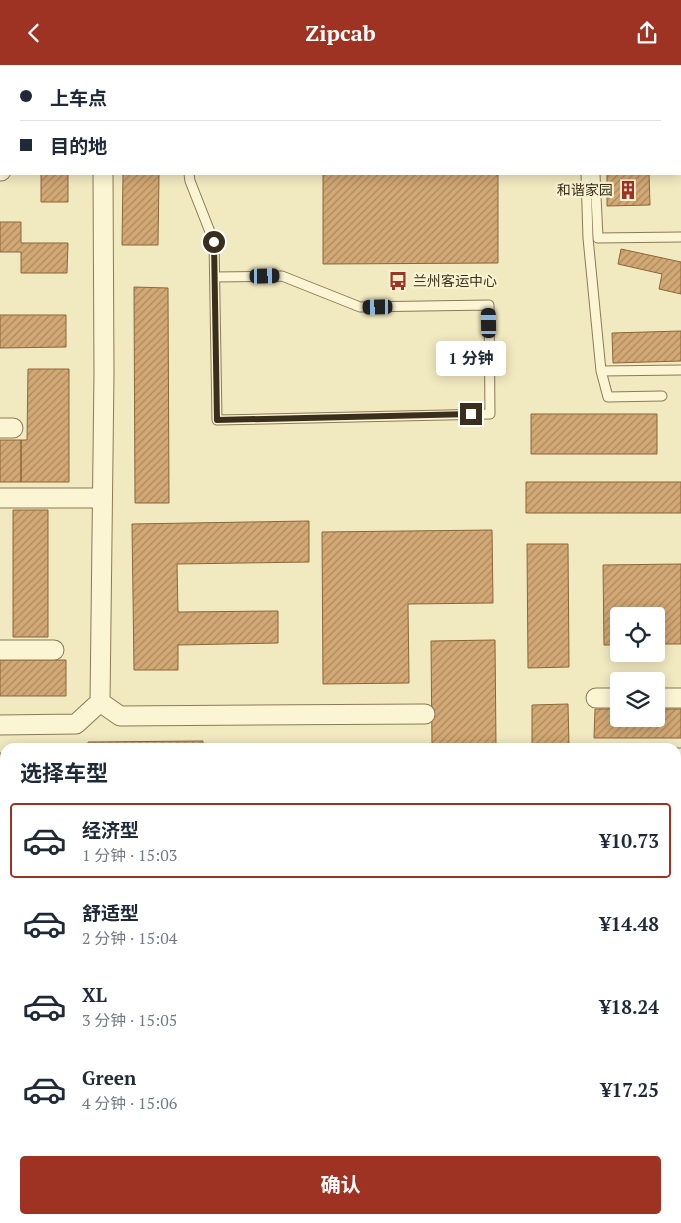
<!DOCTYPE html>
<html lang="zh">
<meta charset="utf-8">
<style>
:root{--surface:#fff;--page:#f6f6f7;--text:#1f2937;--muted:#747a83;--line:#e0e1e3;--accent:#9e3323}
body{margin:0;font-family:"PT Serif","Noto Sans SC",serif;background:var(--page);color:var(--text);height:100vh;display:flex;flex-direction:column;font-size:19px;white-space:nowrap}
*{box-sizing:border-box;margin:0}
p{font-size:16px;color:var(--muted)}
.icon{flex:none;width:28px;height:28px;fill:none;stroke:currentColor;stroke-width:2;stroke-linecap:round;stroke-linejoin:round}
.map{position:relative;flex:1;overflow:hidden}
.side{position:absolute;left:0px;top:678px;width:681px;height:481px;display:flex;flex-direction:column;background:var(--surface);border-radius:15px 15px 0 0;box-shadow:0 2px 12px #0003}
.side>*{flex:none}
.top-card{position:absolute;left:0px;top:0px;width:681px;height:110px;box-shadow:0 2px 12px #0003;display:grid;align-content:center;height:110px;padding:0 20px;background:var(--surface)}
.tools{position:absolute;left:610px;top:542px;display:grid;gap:10px}
.tools a{display:grid;place-items:center;width:55px;height:55px;border-radius:5px;background:var(--surface);box-shadow:0 2px 12px #0003;font-size:25px}
.end{position:absolute;width:22px;height:22px;margin:-11px;border:6px solid #3a2f1c;background:#fff;box-shadow:0 0 0 2px #fff}
.from{border-radius:50%}
.bubble{position:absolute;height:35px;border-radius:5px;background:var(--surface);box-shadow:0 2px 12px #0003;font-size:16px;font-weight:700;line-height:35px;text-align:center}
.car{position:absolute;width:15px;height:30px;margin:-15px -8px;border-radius:6px;box-shadow:0 0 4px 1px #0007;background:linear-gradient(#222 24%,#8ab4d8 0 40%,#222 0 76%,#8ab4d8 0 86%,#222 0)}
.top-card b{display:flex;align-items:center;gap:18px;height:48px;font-size:19px}
.top-card b+b{border-top:1px solid var(--line)}
.top-card i{width:12px;height:12px;background:var(--text)}
ul{padding:0;list-style:none}
li{display:flex;align-items:center;gap:15px;height:75px;margin:0 10px 8px;padding:0 10px;border:2px solid transparent;border-radius:5px}
li div{flex:1}
li b{display:block;font-size:19px}
li em{font-style:normal;font-weight:700}
li.selected{border-color:var(--accent)}
li>.icon{width:45px;height:45px;stroke-width:1.5}
h2{padding:0 20px;font-size:22px;line-height:60px}
.cta{display:flex;gap:10px;margin-top:auto;padding:10px 20px}
.cta a{flex:1;height:58px;border-radius:5px;background:var(--accent);color:#fff;font-size:20px;font-weight:700;line-height:58px;text-align:center}
header{display:flex;justify-content:space-between;align-items:center;height:65px;padding:0 20px;background:var(--accent);color:#fff;font-size:22px;font-weight:700}
.map>svg:first-child{display:block}
</style>
<header><svg class="icon" aria-label="back" viewBox="0 0 24 24"><path d="M15 5l-7 7 7 7"/></svg>Zipcab<svg class="icon" aria-label="share" viewBox="0 0 24 24"><path d="M12 15V3M7 8l5-5 5 5M5 13v7h14v-7"/></svg></header>
<div class="map">
<svg width="681" height="1158" viewBox="0 0 681 1158">
<defs>
<pattern id="building-hatch" width="6" height="6" patternUnits="userSpaceOnUse" patternTransform="scale(1.25)"><rect width="6" height="6" fill="#d2a874"/><path d="M-1 1l2-2M0 6l6-6M5 7l2-2" fill="none" stroke="#ab895e"/></pattern>
</defs>
<rect width="100%" height="100%" fill="#f1e9c0"/>
<path fill="url(#building-hatch)" stroke="#8c673b" d="M39,0H69V1H39Z
M126,0H161L126,1Z
M605,0H681V23L680,1Z
M0,19H1V48H0Z
M0,63H1V91H0Z
M41,109H68V137H41Z
M123,109H159L158,180H122Z
M323,109H498V198L323,199Z
M607,109H649L650,140L607,141Z
M0,157H21V178H68L67,208H21V187H0Z
M621,184L681,197V229L659,224L662,209L618,199Z
M134,222L168,223L169,438H135Z
M0,250H66V282L0,283Z
M681,266V296L613,298L612,268Z
M28,304H69V417H21V375H27Z
M531,349H657V389H531Z
M0,375H21V417H0Z
M526,417H681V448H526Z
M13,445H48V572H13Z
M309,456V497L177,499L178,547L278,546V578L178,580V605H134L132,459Z
M492,465L493,538L408,539L409,618L323,619L322,467Z
M527,479H568L569,602L528,603Z
M681,499V579H656V551H619V580H604L603,500Z
M495,575L496,682H432L431,576Z
M0,595H66V631H0Z
M568,639L569,682H532V640Z
M595,644H619V654H656V644H681V673H594Z
M203,676V682H88V677Z
M0,688H5V724H0Z
M676,705H681V735H676Z
M676,804H681V833H676Z
M0,818H5V909H0Z
M676,973H681V995H676Z
M0,1002H5V1044H0Z
M0,1133H5V1154H95V1158H0Z
M161,1154H198V1158H161Z
M221,1154H251V1158H221Z
M285,1154H322V1158H285Z"/>
<g fill="none" stroke-linecap="round" stroke-linejoin="round">
<g stroke="#8b7a57" stroke-width="11">
<path id="service" d="M189,0V1
M584,0V1
M594,0V1
M189,109L190,116L214,177L217,355L490,349L489,240L360,242L282,211L215,212
M586,109L588,173L601,306L681,305
M595,109L598,173L681,172
M601,306L608,332L662,331
M676,688H681
M676,744H681
M676,795H681
M0,982H5
M0,1056H5
M676,1102L681,1101
M213,1154V1158
M269,1154V1158
M647,1158V1154"/>
</g>
<g stroke="#8b7a57" stroke-width="21">
<path id="minor" d="M103,0V1
M0,106H1
M0,363H13
M0,433H102
M0,585H54
M596,633H619
M656,633H681
M100,637L120,651L425,649
M0,660L76,659L100,637L104,308L103,109"/>
</g>
<use href="#service" stroke="#fbf5d4" stroke-width="9"/>
<use href="#minor" stroke="#fbf5d4" stroke-width="19"/>
</g>
<g fill="none" stroke-linecap="round" stroke-linejoin="round">
<path stroke="#3a2f1c" stroke-width="6" d="M214,177L217,355L471,349"/>
</g>
<defs>
<g id="building-bare" transform="scale(1.5)"><path d="M-4-6H4V6H1V3H-1V6H-4ZM-2.5-4.3h1.7v1.8h-1.7ZM.8-4.3h1.7v1.8H.8ZM-2.5-1h1.7V.8h-1.7ZM.8-1h1.7V.8H.8Z" fill="#9e3323" stroke="#f8f2d0" stroke-width="2.5" paint-order="stroke"/></g>
<g id="bus-bare" transform="scale(1.5)"><path d="M-5-6H5V4H4V6H2V4H-2V6H-4V4H-5ZM-3.5-4V0h7V-4ZM-3.5 1.2v1.5H-2V1.2ZM2 1.2v1.5H3.5V1.2Z" fill="#9e3323" stroke="#f8f2d0" stroke-width="2.5" paint-order="stroke"/></g>
</defs>
<g fill-rule="evenodd">
<use href="#building-bare" x="628" y="125"/>
<use href="#bus-bare" x="398" y="216"/>
</g>
<g text-anchor="middle" stroke-width="4.5" stroke-linejoin="round" paint-order="stroke">
<g font-size="14" fill="#3a2f1c" stroke="#f8f2d0" text-anchor="end">
<text x="613" y="130">和谐家园</text>
<text x="413" y="221" text-anchor="start">兰州客运中心</text>
</g>
</g>
</svg>
<div class="tools">
<a><svg class="icon" aria-label="locate" viewBox="0 0 24 24"><circle cx="12" cy="12" r="6"/><path d="M12 2v4M12 18v4M2 12h4M18 12h4"/></svg></a>
<a><svg class="icon" aria-label="layers" viewBox="0 0 24 24"><path d="M12 4l9 5-9 5-9-5zM3 14l9 5 9-5"/></svg></a>
</div>
<i class="end from" style="left:214px;top:177px"></i>
<i class="end" style="left:471px;top:349px"></i>
<div class="bubble" style="left:436px;top:276px;width:70px">1 分钟</div>
<i class="car" style="left:265px;top:211px;rotate:89deg"></i>
<i class="car" style="left:378px;top:242px;rotate:269deg"></i>
<i class="car" style="left:489px;top:258px;rotate:359deg"></i>
<div class="top-card">
<b><i class="from"></i>上车点</b>
<b><i></i>目的地</b>
</div>
<section class="side">
<h2>选择车型</h2>
<ul>
<li class="selected"><svg class="icon" aria-label="car" viewBox="0 0 24 24"><path d="M5 17H2v-5l4-1 3-4h7l3 4 3 1v5h-3M9 17h6M6 11h13"/><circle cx="7" cy="17" r="2"/><circle cx="17" cy="17" r="2"/></svg><div><b>经济型</b><p>1 分钟 · 15:03</p></div><em>¥10.73</em></li>
<li><svg class="icon" aria-label="car" viewBox="0 0 24 24"><path d="M5 17H2v-5l4-1 3-4h7l3 4 3 1v5h-3M9 17h6M6 11h13"/><circle cx="7" cy="17" r="2"/><circle cx="17" cy="17" r="2"/></svg><div><b>舒适型</b><p>2 分钟 · 15:04</p></div><em>¥14.48</em></li>
<li><svg class="icon" aria-label="car" viewBox="0 0 24 24"><path d="M5 17H2v-5l4-1 3-4h7l3 4 3 1v5h-3M9 17h6M6 11h13"/><circle cx="7" cy="17" r="2"/><circle cx="17" cy="17" r="2"/></svg><div><b>XL</b><p>3 分钟 · 15:05</p></div><em>¥18.24</em></li>
<li><svg class="icon" aria-label="car" viewBox="0 0 24 24"><path d="M5 17H2v-5l4-1 3-4h7l3 4 3 1v5h-3M9 17h6M6 11h13"/><circle cx="7" cy="17" r="2"/><circle cx="17" cy="17" r="2"/></svg><div><b>Green</b><p>4 分钟 · 15:06</p></div><em>¥17.25</em></li>
</ul>
<div class="cta"><a>确认</a></div>
</section>
</div>
